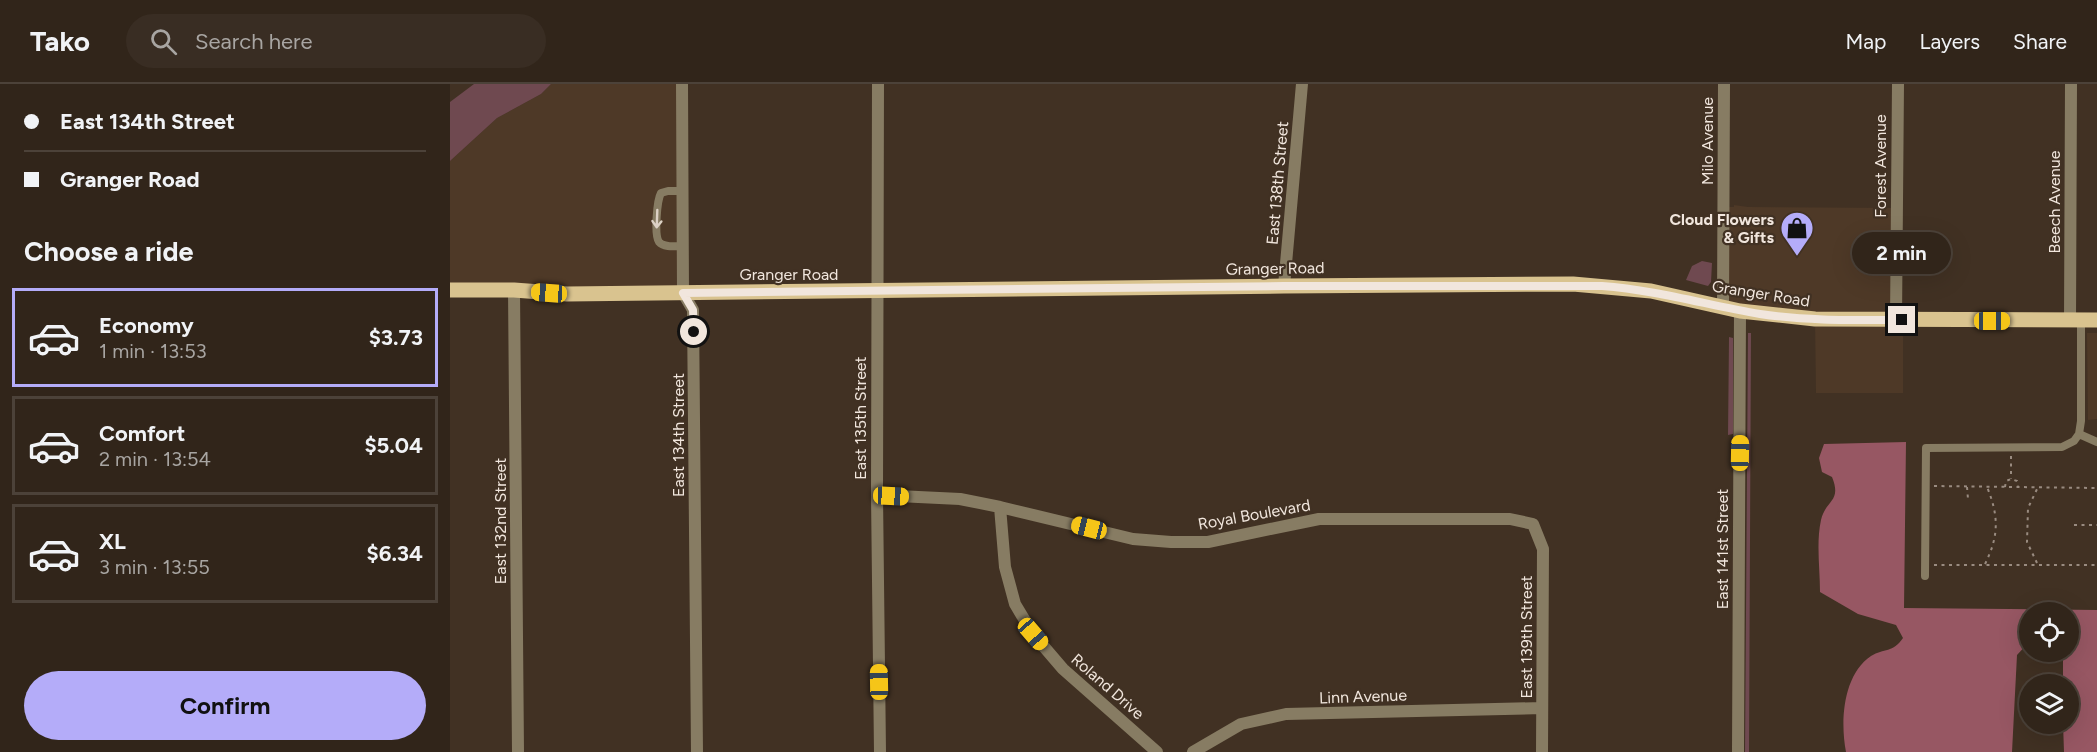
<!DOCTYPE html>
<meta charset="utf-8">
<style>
:root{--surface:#31251a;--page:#392d23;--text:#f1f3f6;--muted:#a8a5a2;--line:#4c4239;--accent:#b4acf9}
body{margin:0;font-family:Figtree,sans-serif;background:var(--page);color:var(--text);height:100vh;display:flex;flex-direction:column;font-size:22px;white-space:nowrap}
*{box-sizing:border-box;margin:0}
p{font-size:20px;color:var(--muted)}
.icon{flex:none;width:33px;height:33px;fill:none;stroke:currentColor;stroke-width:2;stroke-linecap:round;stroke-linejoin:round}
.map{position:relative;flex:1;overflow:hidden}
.details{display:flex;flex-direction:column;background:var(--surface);width:450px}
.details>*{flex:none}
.banner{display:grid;align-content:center;height:132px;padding:0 24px;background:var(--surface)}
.buttons{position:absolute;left:1569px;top:518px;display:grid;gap:12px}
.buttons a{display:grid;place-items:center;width:60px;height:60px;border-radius:50%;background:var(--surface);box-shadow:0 6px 24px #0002,0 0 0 2px var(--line);font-size:30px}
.end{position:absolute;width:27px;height:27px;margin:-14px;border:8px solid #f1e6dd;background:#111;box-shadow:0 0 0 3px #111}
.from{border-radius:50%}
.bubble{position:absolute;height:42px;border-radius:21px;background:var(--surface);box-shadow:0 6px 24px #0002,0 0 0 2px var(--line);font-size:20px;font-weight:700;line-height:42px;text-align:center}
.car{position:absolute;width:18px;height:36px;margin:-18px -9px;border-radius:8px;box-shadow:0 0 4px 2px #0007;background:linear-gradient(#f5c518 24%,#345 0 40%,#f5c518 0 76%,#345 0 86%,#f5c518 0)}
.banner b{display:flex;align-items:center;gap:21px;height:57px;font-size:22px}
.banner b+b{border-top:2px solid var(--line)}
.banner i{width:15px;height:15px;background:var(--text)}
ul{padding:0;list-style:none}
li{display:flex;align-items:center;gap:18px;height:99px;margin:0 12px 9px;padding:0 12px;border:3px solid var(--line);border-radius:0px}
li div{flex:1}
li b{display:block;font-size:22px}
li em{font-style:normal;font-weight:700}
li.active{border-color:var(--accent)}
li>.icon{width:54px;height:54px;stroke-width:1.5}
h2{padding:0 24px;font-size:27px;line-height:72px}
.primary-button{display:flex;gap:12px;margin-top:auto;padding:12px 24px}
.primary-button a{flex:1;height:69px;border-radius:36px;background:var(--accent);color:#111;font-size:24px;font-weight:700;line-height:69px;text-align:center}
header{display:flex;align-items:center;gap:36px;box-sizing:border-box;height:84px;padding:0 30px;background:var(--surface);border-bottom:2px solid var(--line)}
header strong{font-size:28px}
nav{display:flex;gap:33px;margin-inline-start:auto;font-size:21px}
.search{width:420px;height:54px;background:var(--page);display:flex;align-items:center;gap:15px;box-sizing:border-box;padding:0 21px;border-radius:33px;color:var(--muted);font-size:22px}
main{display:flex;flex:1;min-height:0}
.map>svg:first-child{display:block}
</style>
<header>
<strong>Tako</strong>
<div class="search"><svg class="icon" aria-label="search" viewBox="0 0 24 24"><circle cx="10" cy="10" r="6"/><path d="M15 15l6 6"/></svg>Search here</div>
<nav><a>Map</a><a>Layers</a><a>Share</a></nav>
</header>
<main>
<section class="details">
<div class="banner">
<b><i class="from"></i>East 134th Street</b>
<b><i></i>Granger Road</b>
</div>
<h2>Choose a ride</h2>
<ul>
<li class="active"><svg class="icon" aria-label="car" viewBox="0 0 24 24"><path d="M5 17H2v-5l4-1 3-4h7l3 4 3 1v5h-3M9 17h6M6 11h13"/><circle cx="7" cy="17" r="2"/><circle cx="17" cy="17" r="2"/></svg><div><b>Economy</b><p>1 min · 13:53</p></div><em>$3.73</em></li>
<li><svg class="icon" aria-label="car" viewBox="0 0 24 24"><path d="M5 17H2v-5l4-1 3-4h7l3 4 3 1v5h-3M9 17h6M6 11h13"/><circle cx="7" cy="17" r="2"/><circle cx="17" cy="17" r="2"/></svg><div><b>Comfort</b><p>2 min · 13:54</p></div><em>$5.04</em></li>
<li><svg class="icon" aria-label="car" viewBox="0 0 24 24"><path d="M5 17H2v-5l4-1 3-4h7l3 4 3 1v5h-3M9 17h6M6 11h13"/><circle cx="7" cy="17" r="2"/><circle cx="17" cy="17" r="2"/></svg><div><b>XL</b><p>3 min · 13:55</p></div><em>$6.34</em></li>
</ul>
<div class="primary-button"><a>Confirm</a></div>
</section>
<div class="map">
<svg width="1647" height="668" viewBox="0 0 1647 668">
<rect width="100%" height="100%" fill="#413123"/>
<path fill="#4e3927" d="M101,0H232L233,209L0,206V77L47,34L91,10Z
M1284,121L1298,123L1447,124L1453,253V309H1366L1365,235L1273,223V123H1284Z
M1637,249H1647V335L1638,336Z"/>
<path fill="#6f4950" d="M24,0H101L91,10L47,34L0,77V18Z
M1252,177L1262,179L1261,198L1258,202L1236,196L1242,182Z
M1298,249H1301L1299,668H1295Z
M1279,253L1283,254V350L1278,351Z"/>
<path fill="#975763" d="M1456,358L1454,524L1647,526V668H1614L1613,639H1618V600H1613V567H1618V528H1580L1579,558L1567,571L1562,668H1396C1390,637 1393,591 1421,572C1434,564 1443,569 1453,554L1446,541L1408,530L1370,508C1370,485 1366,459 1371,436C1376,415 1392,418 1382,393L1372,388L1369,374L1374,360Z"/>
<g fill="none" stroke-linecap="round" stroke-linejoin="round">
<path stroke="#998b80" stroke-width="2" stroke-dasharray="3 4.5" stroke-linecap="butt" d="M1561,372V395
M1484,402L1647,404
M1517,403L1518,415
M1555,403L1556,397L1561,395L1567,397L1568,403
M1624,441H1647
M1587,479L1577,458L1578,424L1588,403
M1535,480C1549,452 1549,432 1537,403
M1484,481H1647"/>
<path stroke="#877c63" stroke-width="8" d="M233,107H218L211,109C207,116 204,151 209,158C214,164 226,162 233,162
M1631,237V337L1629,350L1647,358
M1475,492L1476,364L1612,363L1624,357L1629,350"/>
<path stroke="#877c63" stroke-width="12" d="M232,0L233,209L243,226L247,668
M428,0L427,411L430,668
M834,202L852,0
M64,206L68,668
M1273,223L1274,0
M1446,236L1448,0
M1620,237L1621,0
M427,411L510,415L550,423L683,455L721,458H758L869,435H1060L1083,440L1093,465L1092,668
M550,423L555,483L565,520L583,550L613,585L707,668
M743,668L791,640L836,630L1092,624
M1288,668L1290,227"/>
<path stroke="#d9c38f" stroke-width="15" d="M0,206H64L117,210L834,202L1123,200L1201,207L1290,227L1365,235L1647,236"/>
</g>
<defs><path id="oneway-shaft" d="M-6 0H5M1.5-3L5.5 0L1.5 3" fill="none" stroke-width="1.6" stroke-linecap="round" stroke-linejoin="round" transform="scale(1.5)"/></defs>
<use stroke="#dcd1c5" href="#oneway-shaft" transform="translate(207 135) rotate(92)"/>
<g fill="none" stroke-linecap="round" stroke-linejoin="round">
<path stroke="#f1e6dd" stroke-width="8" d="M244,248L243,226L233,209L834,202H1152C1206,206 1257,221 1310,230C1357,237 1405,236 1452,236"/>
</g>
<defs>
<g id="shop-pin" transform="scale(1.725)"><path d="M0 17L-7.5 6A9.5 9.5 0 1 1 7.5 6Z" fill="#b4acf9" stroke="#413123"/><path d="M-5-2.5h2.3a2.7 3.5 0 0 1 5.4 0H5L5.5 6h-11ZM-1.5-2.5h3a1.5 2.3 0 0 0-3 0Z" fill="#111"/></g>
</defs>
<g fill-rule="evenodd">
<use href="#shop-pin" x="1347" y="144"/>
</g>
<g text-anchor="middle" stroke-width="4.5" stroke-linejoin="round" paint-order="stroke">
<g font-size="16" fill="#f1e6dd" stroke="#413123">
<text transform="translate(1257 57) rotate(-90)" y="6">Milo Avenue</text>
<text transform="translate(1430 82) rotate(-90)" y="6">Forest Avenue</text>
<text transform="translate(827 99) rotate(-85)" y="6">East 138th Street</text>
<text transform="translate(1604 118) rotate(-90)" y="6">Beech Avenue</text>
<text transform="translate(825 184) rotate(-1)" y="6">Granger Road</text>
<text x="339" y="196">Granger Road</text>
<text transform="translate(1311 209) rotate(9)" y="6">Granger Road</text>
<text transform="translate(410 334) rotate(-90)" y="6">East 135th Street</text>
<text transform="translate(228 351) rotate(-90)" y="6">East 134th Street</text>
<text transform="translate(804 430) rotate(-10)" y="6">Royal Boulevard</text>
<text transform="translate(50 437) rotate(-90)" y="6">East 132nd Street</text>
<text transform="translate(1272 465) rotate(-90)" y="6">East 141st Street</text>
<text transform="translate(1076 553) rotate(-90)" y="6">East 139th Street</text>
<text transform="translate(658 602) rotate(41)" y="6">Roland Drive</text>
<text transform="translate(913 612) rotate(-2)" y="6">Linn Avenue</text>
</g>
<g font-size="16" font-weight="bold" fill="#f1e6dd" stroke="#413123" text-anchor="end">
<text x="1324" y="141">Cloud Flowers<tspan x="1324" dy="18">&amp; Gifts</tspan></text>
</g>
</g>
</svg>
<div class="buttons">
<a><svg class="icon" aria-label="locate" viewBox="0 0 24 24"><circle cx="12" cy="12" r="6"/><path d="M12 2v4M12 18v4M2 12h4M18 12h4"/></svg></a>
<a><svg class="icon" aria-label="layers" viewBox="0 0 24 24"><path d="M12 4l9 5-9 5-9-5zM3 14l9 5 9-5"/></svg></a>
</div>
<i class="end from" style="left:244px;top:248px"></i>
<i class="end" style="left:1452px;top:236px"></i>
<div class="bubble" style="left:1402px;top:148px;width:99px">2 min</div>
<i class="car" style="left:99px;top:209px;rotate:274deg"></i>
<i class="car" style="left:1542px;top:237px;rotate:90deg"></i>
<i class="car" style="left:1290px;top:369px;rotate:1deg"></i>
<i class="car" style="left:441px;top:412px;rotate:93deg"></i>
<i class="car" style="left:639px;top:444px;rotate:284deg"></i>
<i class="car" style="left:583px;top:550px;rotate:139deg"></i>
<i class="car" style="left:429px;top:598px;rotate:359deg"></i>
</div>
</main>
